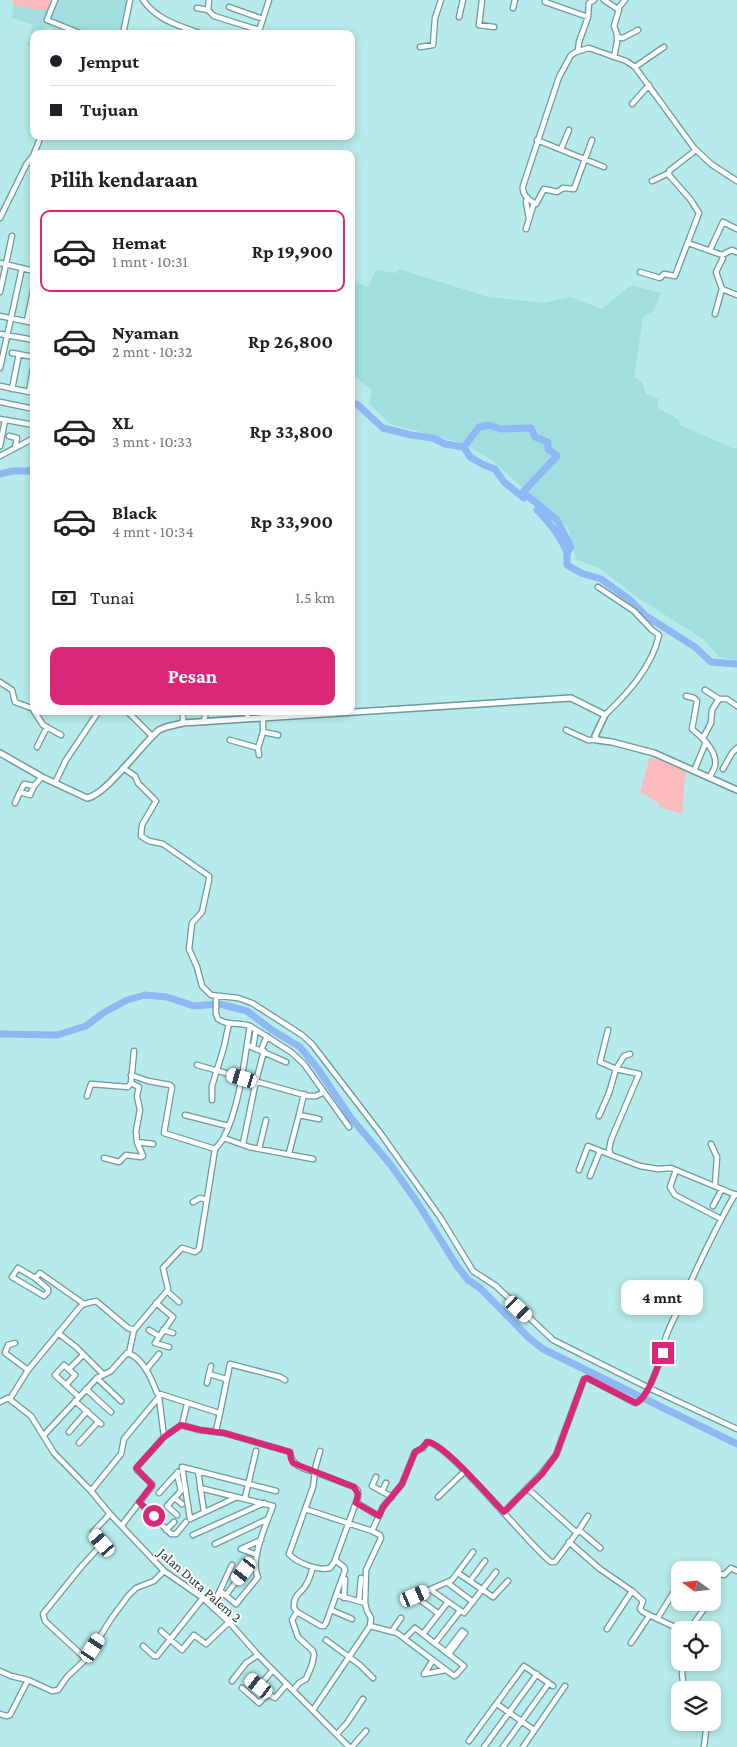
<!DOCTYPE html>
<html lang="id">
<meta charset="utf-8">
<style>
:root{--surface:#fff;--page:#f2f2f2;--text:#202124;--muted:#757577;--line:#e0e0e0;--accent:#db2777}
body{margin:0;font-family:"Crimson Pro",serif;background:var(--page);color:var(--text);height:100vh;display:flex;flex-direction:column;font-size:19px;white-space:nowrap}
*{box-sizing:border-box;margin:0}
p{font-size:16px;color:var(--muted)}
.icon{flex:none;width:28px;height:28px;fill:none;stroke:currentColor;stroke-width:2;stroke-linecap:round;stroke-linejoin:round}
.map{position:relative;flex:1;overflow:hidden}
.side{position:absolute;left:30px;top:150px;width:325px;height:565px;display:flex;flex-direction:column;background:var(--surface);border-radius:10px;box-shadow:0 2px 8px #0003}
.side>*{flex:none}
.top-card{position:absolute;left:30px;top:30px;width:325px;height:110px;border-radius:10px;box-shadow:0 2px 8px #0003;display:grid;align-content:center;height:110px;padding:0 20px;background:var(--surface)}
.needle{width:32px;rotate:285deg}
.tools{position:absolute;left:671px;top:1561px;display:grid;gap:10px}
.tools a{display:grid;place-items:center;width:50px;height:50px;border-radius:10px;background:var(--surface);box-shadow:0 2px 8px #0003;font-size:25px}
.end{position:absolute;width:22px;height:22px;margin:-11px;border:6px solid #db2777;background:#fff;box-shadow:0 0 0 2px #fff}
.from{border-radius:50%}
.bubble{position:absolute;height:35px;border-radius:10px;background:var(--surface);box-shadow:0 2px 8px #0003;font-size:16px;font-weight:700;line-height:35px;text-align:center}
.car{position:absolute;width:15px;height:30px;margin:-15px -8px;border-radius:6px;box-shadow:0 0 4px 1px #0007;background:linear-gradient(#fff 24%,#345 0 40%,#fff 0 76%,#345 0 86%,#fff 0)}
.top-card b{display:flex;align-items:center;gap:18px;height:48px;font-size:19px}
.top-card b+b{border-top:1px solid var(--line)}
.top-card i{width:12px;height:12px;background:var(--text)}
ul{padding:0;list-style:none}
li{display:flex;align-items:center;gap:15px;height:82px;margin:0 10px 8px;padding:0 10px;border:2px solid transparent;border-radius:10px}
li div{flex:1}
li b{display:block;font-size:19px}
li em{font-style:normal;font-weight:700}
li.selected{border-color:var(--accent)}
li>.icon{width:45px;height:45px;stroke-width:1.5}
h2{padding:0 20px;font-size:22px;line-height:60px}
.pay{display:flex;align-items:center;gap:12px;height:55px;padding:0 20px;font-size:19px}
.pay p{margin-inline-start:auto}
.action{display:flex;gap:10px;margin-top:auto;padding:10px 20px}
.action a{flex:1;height:58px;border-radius:10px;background:var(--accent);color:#fff;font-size:20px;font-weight:700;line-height:58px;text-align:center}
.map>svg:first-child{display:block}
</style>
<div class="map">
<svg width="737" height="1747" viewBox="0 0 737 1747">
<rect width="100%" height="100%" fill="#b7eaea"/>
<path fill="#a2dedf" d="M51,0H130L123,34H62L46,27L43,34H34V47L27,45L33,25L12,18L14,4L36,10H47Z
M399,269L488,297L544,303L570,297L602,309L631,285L661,293L653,311L643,317L634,377L642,382L646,394L658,399V408L679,420L680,425L734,449L737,448V660L719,657L703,639L634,595L599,568L576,559L568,528L493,461L463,443L390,424L369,404L372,390L351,373V289L354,282L368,287L376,270L395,273Z"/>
<path fill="#fbbbbd" d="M14,0H51L47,10H36L12,4Z
M650,757L688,770L685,777L682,814L659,807L660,804L640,792Z"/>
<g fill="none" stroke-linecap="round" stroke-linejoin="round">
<path stroke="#8db8f3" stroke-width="7" d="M351,402L358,405L383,428L411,435L433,438L445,444L464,447L479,427L489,425L501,429L531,428L535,437L548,442V449L557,456L523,492L557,520L571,547L567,553V565L581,573L601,579L629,599L646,616L695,647L711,662L737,664
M464,447L470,457L484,465L495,469L504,482L524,498
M0,474L12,471H29L34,467
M537,510C550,523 561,536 567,553
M0,1034L57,1035L86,1026L103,1013L127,1000L145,995L167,997L194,1006L220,1004L247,1011L272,1030L300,1047L318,1069L351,1118L390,1164L417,1202L457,1266L468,1280L480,1288L529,1338L543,1349L737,1444"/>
<g stroke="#6a9a9b" stroke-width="7">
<path id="minor" d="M55,0L47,20L82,34
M143,0C157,20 179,26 202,34
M482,0L479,25L494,27
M545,0V2L588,17
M604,0L619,10L614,26L617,34V42L614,57
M229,7L263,19
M619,7L625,0
M197,8L208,10L214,16L259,30
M513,8L515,0
M208,10L209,0
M459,17L463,0
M123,34L130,0
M258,34L269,0
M617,37L623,38L638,30
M420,47L433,45L435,18L441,0
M578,51L579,42L588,17L589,3L594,0
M635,67L664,47
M632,104L649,85
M537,140L604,167
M561,149L569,130
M652,181L669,173
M527,197L526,202L529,218
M534,203L536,204L544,189L557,192L563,188L574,189L592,140
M0,218L26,165L33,156L41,136
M526,229L534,203C528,199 522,195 523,186L559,77L571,55L576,52L589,48L626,61L635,67L694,148L711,164L737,181
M688,243L722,255L723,258L716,272L722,289L715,314
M710,250L723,222L737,229
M722,255L732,250L736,252
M0,263L34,271
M640,272L660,278L664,274L675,276L699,213L690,199L669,175V171L696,150
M722,289L737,295
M0,292L12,236
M0,316L34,323
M27,321L34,286
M0,334L34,340
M12,353L34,357
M0,368L22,268
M0,386L34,393
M12,389L19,354
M29,392L34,363
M0,402L34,409
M0,419L34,425
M9,436L17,438L15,448
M0,446L5,420
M0,456L34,438
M598,587L634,611L652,630L659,635C652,667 628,693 605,715
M0,682L12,690L15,702L34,709
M686,696L694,698L697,701L692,729C702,737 718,751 715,766C714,770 711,774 709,778
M719,699H727L737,706
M34,711L43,725L61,735
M127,711L152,736
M263,717V732L278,735
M247,719L248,711
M204,722L206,711
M183,723V711
M566,730L588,740H596
M703,738L711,723L712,710L719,699L705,690
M230,740L258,748
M37,747L47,727
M259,755L258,748L263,732
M123,768L135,776L138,783L156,801L142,825L141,836L149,841L163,844L209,876V880L202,912L192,923L189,949L197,967L202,986L211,995L238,998L252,1003L302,1035L312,1044L381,1134L440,1217L473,1271L496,1286L553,1340L649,1388L737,1429
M723,769L732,753L737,748
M694,771L706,742
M55,783L66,760L99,711
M20,792L24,784L34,786
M15,803L20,792L30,795L34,786L42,777
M250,1026L291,1052L304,1064L349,1127
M608,1030L600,1062L616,1069L624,1056L630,1054
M247,1045L286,1062
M253,1047L256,1030
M261,1050L267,1036
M197,1065L308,1096H316L324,1092
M131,1075L148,1081L170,1085L172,1087L164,1133L215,1149
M87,1096L91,1084L128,1087L131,1083
M212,1100V1086L224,1047L229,1023
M185,1115L228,1126
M299,1115L304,1094
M599,1116L609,1093L616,1069L639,1074L611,1140L609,1150L611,1155L640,1166L658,1169L671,1168L736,1195
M224,1138L249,1147L313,1159
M137,1142L153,1144
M243,1144L256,1081L264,1051
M711,1144L717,1157L715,1185
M259,1149L266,1120
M289,1153L299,1115L319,1119
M104,1158L119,1162L126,1155L141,1157L143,1156L137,1142L136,1131L140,1110L137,1096L139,1087L131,1083L134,1051
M579,1170L588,1146L611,1155
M676,1170L670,1187L675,1195L721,1219
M590,1176L600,1151
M193,1202L200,1198L207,1200
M713,1206L722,1189
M35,1278L48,1289V1292L44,1296L12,1277L18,1268L35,1278L40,1273L84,1304
M167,1291L179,1302
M156,1303L173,1317L155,1343L169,1347
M149,1330L159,1336
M163,1330L173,1333
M58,1333L76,1347L103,1374
M15,1343L8,1345L5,1353L28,1370
M129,1353L134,1330
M211,1366L209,1374L226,1379
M69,1369L82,1356
M146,1370L159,1354
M97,1378L121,1401
M207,1383L209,1374
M66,1385L75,1375L64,1365L55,1375L79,1397
M86,1389L111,1412
M159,1397L164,1437
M10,1399L28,1370L80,1307L84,1304L96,1301L128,1328L134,1330L167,1291L168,1289L163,1268L182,1248L195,1252L199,1249L215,1149C218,1145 222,1142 224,1137C240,1105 244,1061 250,1026C239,1022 227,1026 218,1019L216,1014V996
M75,1401L101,1424
M0,1402L8,1398L31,1416L54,1453L91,1491L110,1514L164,1571L203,1598L229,1622L258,1655L349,1747
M182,1425L187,1404
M216,1431L220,1413
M69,1432L87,1411
M44,1435L97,1378L111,1371L127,1353C143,1357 152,1380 157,1393L216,1412L220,1413L230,1364L280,1377L285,1380
M79,1443L98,1422
M198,1471L204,1512
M314,1472L320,1451
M376,1477L372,1486L392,1497
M200,1488L273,1506C267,1522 249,1562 258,1577L236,1604L223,1593L213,1608
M527,1488L577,1533
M91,1491L121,1454L124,1439L158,1398
M382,1491L386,1483
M159,1493L178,1472
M237,1497L190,1519L182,1467L276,1491
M438,1497L465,1471
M175,1498L182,1504
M245,1498L256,1451
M139,1502L171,1534H176L186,1522
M357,1503L379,1516
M305,1509L372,1531
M504,1512L541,1474L556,1455L584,1379L587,1378L635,1403C648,1401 662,1356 664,1344C666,1332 674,1319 679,1308C696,1269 714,1231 735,1194
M177,1515L167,1506L181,1491L177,1473
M122,1525L152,1486V1484L137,1470L138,1466L164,1437L181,1425L200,1430L224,1433L290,1452C291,1466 304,1469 315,1472L313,1487L289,1554C297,1563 318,1571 330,1568L335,1561
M166,1530L174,1522
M579,1530L588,1516
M193,1535L264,1503
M569,1542L600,1569L632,1591
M215,1544L268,1519
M241,1549L261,1540
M241,1549L257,1555
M458,1573L493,1597L508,1581
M712,1575L716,1573L724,1575L731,1568L737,1571
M236,1578L240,1570
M470,1581L485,1561
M448,1583L473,1602
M431,1590L464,1613L496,1572
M412,1594L439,1614
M226,1595L244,1571
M337,1595L365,1603
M415,1596L452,1580L473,1552
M344,1598L345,1579
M215,1601L232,1565
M359,1601L361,1578
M331,1610L352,1619
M297,1612L294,1608C293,1593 303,1593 307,1583C310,1578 311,1572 313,1567
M657,1619L680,1582
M370,1626L397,1633L454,1676L456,1675L464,1666L415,1628L405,1638
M607,1629L632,1591L643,1601L640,1609L643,1612L681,1630
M689,1630L704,1609L705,1602
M161,1631L182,1650L194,1635L206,1644L229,1622
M392,1631L401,1618
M423,1634L448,1602
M326,1640L360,1665L373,1678
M435,1643L460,1611
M631,1643L649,1616
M143,1646L154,1656H157L203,1598
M446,1652L462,1631L465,1633L449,1654
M86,1659L45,1621L43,1614L81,1567L102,1544L93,1532L110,1514
M433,1660L424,1674L446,1670
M0,1671L11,1676L28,1680
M251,1680L259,1686L273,1670
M232,1681L246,1663L258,1655
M242,1688L259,1703L268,1694L275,1698L287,1684
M293,1690L299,1683L306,1679L312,1665L314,1655L313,1651L298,1637L292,1620L297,1612L321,1626H324L326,1623L345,1570L344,1567L335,1560L358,1497V1491L354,1487L315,1472
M684,1690L682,1673L685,1662
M497,1704L534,1730
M313,1710L370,1626L371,1618L367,1611L365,1603L366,1570L381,1538L380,1535L372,1531L383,1507L402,1484L415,1452L423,1448L427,1442C449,1443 527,1544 551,1562H555L579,1530L600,1548
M0,1714L6,1716L10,1715L28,1680L52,1691L58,1690L67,1677L86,1659L111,1619L128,1596L136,1588L154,1581L164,1571
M337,1734L347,1723L363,1699
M469,1741L524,1666L553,1686
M352,1747L366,1731
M484,1747L537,1674
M503,1747L549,1683
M523,1747L565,1686
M704,1747L707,1722"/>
</g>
<g stroke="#6a9a9b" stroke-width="8">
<path id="tertiary" d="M0,753L42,777L87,798C106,795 141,745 159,730L166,727L183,723L571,698L605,715L595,736L597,740L612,742L654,753L737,790"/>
</g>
<use href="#minor" stroke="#fff" stroke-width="4.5"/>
<use href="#tertiary" stroke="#fff" stroke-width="5"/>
</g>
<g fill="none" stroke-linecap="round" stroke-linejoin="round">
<path stroke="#db2777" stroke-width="6" d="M154,1516L139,1502L152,1485L136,1468L164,1437L181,1425L200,1430L224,1433L290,1452L291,1459L293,1463L354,1487L358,1494L356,1503L379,1516L383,1507L402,1484L415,1452L422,1448L427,1442C443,1442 491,1499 504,1512L542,1474L556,1455L584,1379L587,1378L636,1403C649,1396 657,1367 663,1353"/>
</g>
<g text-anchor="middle" stroke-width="4" stroke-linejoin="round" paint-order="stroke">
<g font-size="14" fill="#1c3030" stroke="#fff">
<text transform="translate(200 1585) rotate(41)" y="5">Jalan Duta Palem 2</text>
</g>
</g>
</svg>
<div class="tools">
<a><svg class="needle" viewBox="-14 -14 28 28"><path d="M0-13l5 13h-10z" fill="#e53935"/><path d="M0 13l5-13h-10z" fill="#757577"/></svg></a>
<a><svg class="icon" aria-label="locate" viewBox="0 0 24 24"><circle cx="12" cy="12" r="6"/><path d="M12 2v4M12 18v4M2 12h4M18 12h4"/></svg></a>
<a><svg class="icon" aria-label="layers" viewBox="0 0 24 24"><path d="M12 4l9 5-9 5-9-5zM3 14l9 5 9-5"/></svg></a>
</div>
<i class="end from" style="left:154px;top:1516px"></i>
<i class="end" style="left:663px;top:1353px"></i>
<div class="bubble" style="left:621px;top:1280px;width:82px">4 mnt</div>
<i class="car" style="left:242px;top:1078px;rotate:287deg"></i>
<i class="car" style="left:519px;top:1309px;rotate:133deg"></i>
<i class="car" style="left:102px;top:1543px;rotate:319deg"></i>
<i class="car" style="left:244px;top:1571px;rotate:217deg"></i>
<i class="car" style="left:415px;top:1596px;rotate:67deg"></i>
<i class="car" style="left:93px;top:1648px;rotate:33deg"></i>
<i class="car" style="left:259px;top:1686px;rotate:308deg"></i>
<div class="top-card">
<b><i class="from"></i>Jemput</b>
<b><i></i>Tujuan</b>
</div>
<section class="side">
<h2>Pilih kendaraan</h2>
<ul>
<li class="selected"><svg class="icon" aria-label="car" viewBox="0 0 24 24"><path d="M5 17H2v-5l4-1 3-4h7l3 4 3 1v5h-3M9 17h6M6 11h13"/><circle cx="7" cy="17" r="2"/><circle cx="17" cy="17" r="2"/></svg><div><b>Hemat</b><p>1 mnt · 10:31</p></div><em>Rp 19,900</em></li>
<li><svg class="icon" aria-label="car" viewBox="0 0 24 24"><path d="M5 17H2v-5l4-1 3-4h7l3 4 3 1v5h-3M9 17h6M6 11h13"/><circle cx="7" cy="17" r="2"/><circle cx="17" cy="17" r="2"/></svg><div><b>Nyaman</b><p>2 mnt · 10:32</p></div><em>Rp 26,800</em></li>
<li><svg class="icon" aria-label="car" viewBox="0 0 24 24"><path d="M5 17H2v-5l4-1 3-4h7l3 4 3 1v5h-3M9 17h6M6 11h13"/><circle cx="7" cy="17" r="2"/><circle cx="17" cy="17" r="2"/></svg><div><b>XL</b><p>3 mnt · 10:33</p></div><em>Rp 33,800</em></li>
<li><svg class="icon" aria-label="car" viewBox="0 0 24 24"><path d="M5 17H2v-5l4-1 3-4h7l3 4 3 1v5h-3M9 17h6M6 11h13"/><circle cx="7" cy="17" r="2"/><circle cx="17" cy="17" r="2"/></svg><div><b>Black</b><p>4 mnt · 10:34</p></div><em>Rp 33,900</em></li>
</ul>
<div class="pay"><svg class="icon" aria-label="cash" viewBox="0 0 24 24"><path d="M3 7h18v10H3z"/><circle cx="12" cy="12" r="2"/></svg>Tunai<p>1.5 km</p></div>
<div class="action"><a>Pesan</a></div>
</section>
</div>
